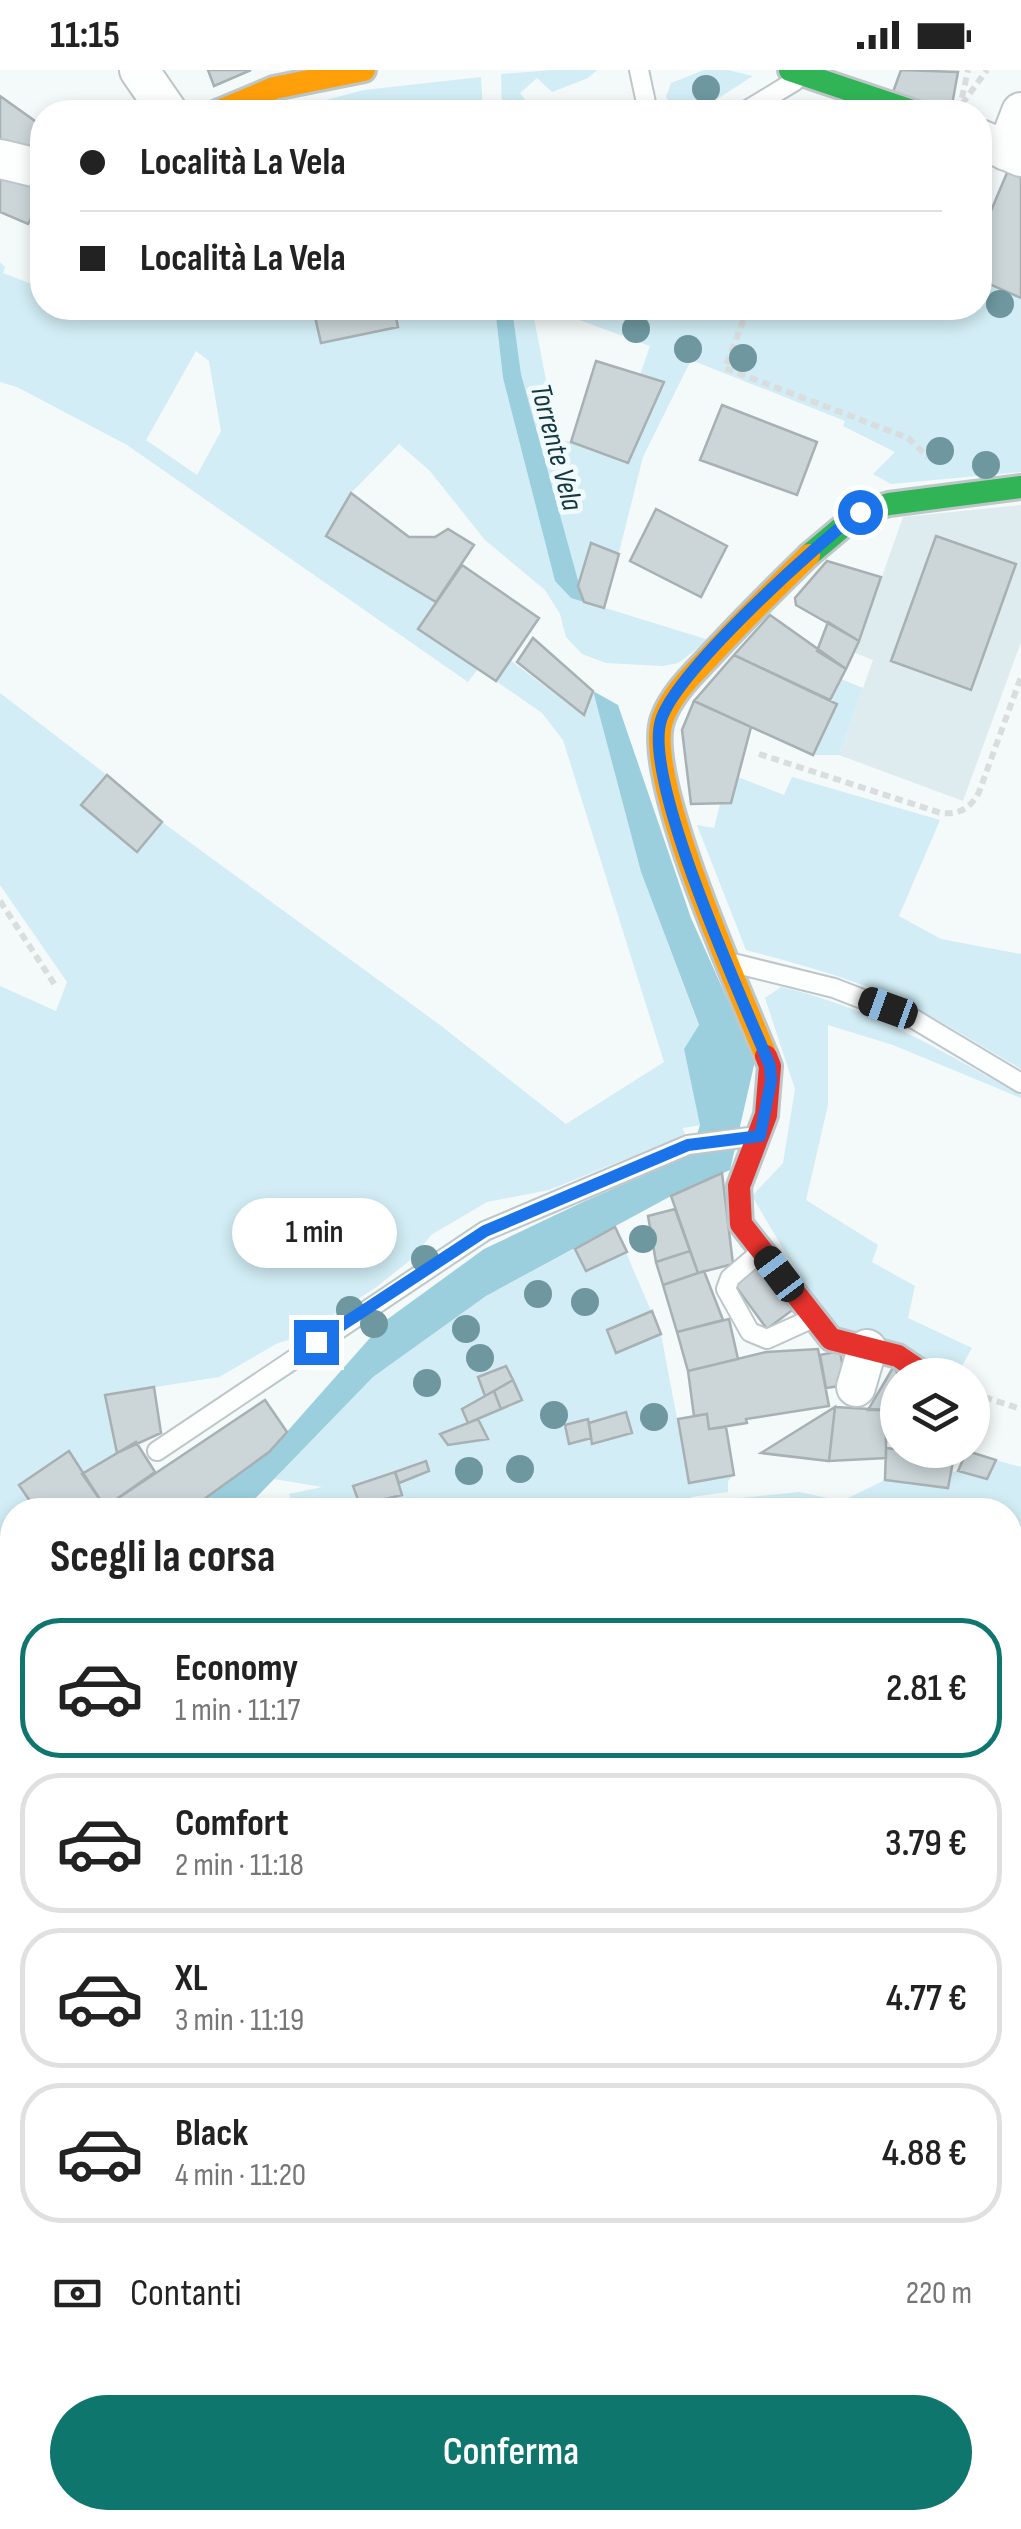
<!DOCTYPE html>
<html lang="it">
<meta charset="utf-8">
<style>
:root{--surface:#fff;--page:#f2f2f2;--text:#222;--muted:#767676;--line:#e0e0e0;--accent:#0f766e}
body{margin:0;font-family:"Sofia Sans Condensed",sans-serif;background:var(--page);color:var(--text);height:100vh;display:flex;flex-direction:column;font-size:38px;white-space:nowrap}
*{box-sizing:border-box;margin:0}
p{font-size:32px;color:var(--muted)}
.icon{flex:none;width:55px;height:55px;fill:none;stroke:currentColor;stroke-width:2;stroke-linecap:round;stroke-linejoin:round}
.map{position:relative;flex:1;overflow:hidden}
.panel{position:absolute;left:0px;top:1428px;width:1022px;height:1032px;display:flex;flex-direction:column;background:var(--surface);border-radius:40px 40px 0 0;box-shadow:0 5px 15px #0003}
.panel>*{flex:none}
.guide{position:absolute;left:30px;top:30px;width:962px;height:220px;border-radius:40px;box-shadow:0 5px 15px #0003;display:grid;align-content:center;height:220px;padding:0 50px;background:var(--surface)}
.controls{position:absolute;left:880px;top:1288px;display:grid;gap:20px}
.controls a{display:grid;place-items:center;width:110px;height:110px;border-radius:50%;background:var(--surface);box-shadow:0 5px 15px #0003;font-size:50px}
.end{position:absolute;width:45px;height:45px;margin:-22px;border:12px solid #1a73e8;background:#fff;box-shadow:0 0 0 5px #fff}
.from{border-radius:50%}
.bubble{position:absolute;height:70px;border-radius:35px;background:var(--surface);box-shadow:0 5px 15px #0003;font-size:32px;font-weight:600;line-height:70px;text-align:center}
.car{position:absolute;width:30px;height:60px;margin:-30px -15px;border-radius:12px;box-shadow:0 0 8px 2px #0007;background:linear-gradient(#222 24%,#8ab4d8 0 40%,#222 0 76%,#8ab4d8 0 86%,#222 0)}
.guide b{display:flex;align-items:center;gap:35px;height:95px;font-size:38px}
.guide b+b{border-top:2px solid var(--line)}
.guide i{width:25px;height:25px;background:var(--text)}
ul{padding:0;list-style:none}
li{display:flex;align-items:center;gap:30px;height:140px;margin:0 20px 15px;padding:0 30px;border:5px solid var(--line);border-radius:40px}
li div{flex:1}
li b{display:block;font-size:38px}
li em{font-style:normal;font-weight:600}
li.selected{border-color:var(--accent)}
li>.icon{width:90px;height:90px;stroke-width:1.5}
h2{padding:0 50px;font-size:45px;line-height:120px}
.pay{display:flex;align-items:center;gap:25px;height:110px;padding:0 50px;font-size:38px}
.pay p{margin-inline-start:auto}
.action{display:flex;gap:20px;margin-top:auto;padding:20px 50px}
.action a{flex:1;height:115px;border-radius:60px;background:var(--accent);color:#fff;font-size:40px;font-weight:600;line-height:115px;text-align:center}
.status{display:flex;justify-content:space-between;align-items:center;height:70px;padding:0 50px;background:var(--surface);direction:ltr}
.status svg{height:28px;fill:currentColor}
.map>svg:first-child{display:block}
</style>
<div class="status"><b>11:15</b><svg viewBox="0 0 49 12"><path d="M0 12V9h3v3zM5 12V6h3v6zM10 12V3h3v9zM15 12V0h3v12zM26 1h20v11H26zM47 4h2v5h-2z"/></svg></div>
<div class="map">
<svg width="1021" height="2459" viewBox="0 0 1021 2459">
<rect width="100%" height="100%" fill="#f4f9f9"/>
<path fill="#dfecef" d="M1021,435V572L963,731L839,685L873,590L855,583L903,447Z"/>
<path fill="#d2edf5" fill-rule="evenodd" d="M553,0H597L588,8L552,22L537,8L520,23L535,42H502L501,4Z
M704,0H728L753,6L697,42H674L666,27L671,13Z
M481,7L483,42H289L288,40L364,20Z
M0,192L5,197L3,203L42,218V238H495L503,308L555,511L571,528L583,531L521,304L512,238H532L551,336L553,366L628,393L664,313L640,305L650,276L563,244L562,238H634L666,249L671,238H980V210L1021,228V402L891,414L873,404L895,382L843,356L845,351L691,290L643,387L605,538L709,570L678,593L663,596L606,593L582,584L566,567L560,544L545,520L485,470L430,401L399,374L351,423L326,466L436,532L419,559L478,599L468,612L127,375L17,317L0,312ZM196,281L209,291L221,361L197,405L146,370Z
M510,590L583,645L593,621L641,802L699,956L684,979L701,1055L683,1058L685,1065L549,1120L487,1132L431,1165L413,1188L375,1218L299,1267L278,1273L219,1307L105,1325L117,1383L82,1404L20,1415L36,1440H12V1466L0,1474V916L56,941L67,912L0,815V623L107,705L82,735L137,782L162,752L440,955L566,1054L664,992L563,670L542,643L496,611Z
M841,609L863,618L839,685H813L837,635L830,630Z
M738,707L784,725L792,707L940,750L899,846L941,869L1021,884V999C988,980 955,959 921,941C867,912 805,896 746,880L697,755L714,758L720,734L731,733Z
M781,917C872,938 940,980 1021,1025V1028L893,975L828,955V1035L806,1130L878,1175L872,1192L915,1216L908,1248L972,1278L957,1305H938L828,1255L752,1126L783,1093L795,1019L765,928Z
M615,1157L661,1264L689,1412L734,1405L728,1411V1422L691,1427L693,1440H295L289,1424L322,1417L274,1409L373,1307L486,1226ZM425,1391L429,1402L399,1413L402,1425L360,1435L354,1416Z
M996,1390L1021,1397V1554L1010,1549V1440H718L741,1428L799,1422L842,1431L885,1410L947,1418L951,1401L987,1409Z
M5,1561L12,1565V2104L0,2141V1567Z
M1010,1857L1021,1932V2040L1010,2036Z
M12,2159V2448H335L338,2459H0V2191Z
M1010,2177L1021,2183V2459H397L395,2448H1010Z"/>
<path fill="#9bcfde" d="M495,238H512L521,304L584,532L571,528L555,511L503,308Z
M593,621L618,635L691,848L755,991L730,1100L671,1126L486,1226L373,1307L244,1440H189L269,1382L385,1251L484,1179L585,1131L691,1085L700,1055L684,979L699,955L641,802Z"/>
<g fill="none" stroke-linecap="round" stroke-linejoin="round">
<path stroke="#9bcfde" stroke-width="11" d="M0,2301L12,2340
M47,2448L51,2459"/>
</g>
<path fill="#ccd6d9" stroke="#a7b0b3" stroke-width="2.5" d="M208,0H251L214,16Z
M901,0L958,2L952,35L920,33L893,22Z
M0,26L42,56V89L0,81Z
M0,96L42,108V150L33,145L28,154L0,142Z
M1009,98L1021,104V228L980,210V167Z
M313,238H394L398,257L321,273Z
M596,291L664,312L628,393L571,372Z
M722,335L817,372L797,425L700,390Z
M351,423L409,467H435L448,459L474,475L436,532L326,466Z
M656,439L727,476L701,527L630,491Z
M936,466L1016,494L971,620L891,591Z
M591,473L619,484L604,538L584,532L578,516Z
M827,491L881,507L859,571L796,535L795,528Z
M462,495L539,548L496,611L418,559Z
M770,545L846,599L830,630L734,585Z
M828,552L859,571L846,599L817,581Z
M533,568L593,621L584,645L517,592Z
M734,585L837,634L813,685L694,631Z
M694,631L751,657L731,733L691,734L682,660Z
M107,705L162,752L137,782L81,735Z
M722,1103L733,1194L698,1203L671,1126Z
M675,1139L690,1181L656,1192L648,1146Z
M615,1157L627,1182L586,1201L575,1179Z
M690,1181L698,1203L663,1215L656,1192Z
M761,1193L795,1238L767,1259L734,1214Z
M704,1201L723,1250L677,1262L663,1215Z
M652,1241L661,1264L616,1283L607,1260Z
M729,1249L738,1289L688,1301L677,1262Z
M818,1279L829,1336L746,1349L747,1353L709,1359L707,1344L694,1346L688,1301L766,1282Z
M840,1281L846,1315L826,1318L820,1285Z
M506,1296L513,1310L485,1326L478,1307Z
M894,1296L898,1305V1368L886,1364V1340H868Z
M513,1310L522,1330L501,1339L494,1321Z
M154,1317L161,1363L117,1383L105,1325Z
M494,1321L501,1339L468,1353L462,1339Z
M265,1330L287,1362L269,1382L189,1440H107L105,1437Z
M835,1337L886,1340V1388L829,1391Z
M835,1337L829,1391L761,1383Z
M626,1342L632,1363L592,1374L589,1353Z
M707,1344L709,1359L726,1357L734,1405L689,1413L678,1349Z
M478,1349L488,1369L448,1375L440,1364Z
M588,1349L591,1368L569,1374L565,1355Z
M136,1372L155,1402L105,1437L82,1404Z
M886,1378L954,1386L948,1418L885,1410Z
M69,1381L105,1437L100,1440H61L59,1436L53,1440H36L19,1415Z
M967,1381L996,1390L987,1409L958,1401Z
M426,1391L429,1401L399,1413L395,1402Z
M395,1402L402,1425L360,1435L353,1416Z
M12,1466V1552L0,1567V1474Z"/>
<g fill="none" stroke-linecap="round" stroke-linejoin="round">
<g stroke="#bdc7c9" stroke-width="22">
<path id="lane" d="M639,0L648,42
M744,42L795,11
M737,894L834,918L914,949L1021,1013
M757,1185L730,1208L726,1219L750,1262L767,1269L811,1249
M157,1381L485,1161L688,1075L749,1067"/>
</g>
<g stroke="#bdc7c9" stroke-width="42">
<path id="street" d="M139,0L168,42
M980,69L1021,87
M1006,81L1021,42
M0,89L42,99
M856,1317L867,1279"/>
</g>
<g stroke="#bdc7c9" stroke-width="28">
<path id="fast" d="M790,0L915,42
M809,485L860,442L889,434L1021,417
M1010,2059L1021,2063
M1010,2158L1021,2163
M376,2448L378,2459"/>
</g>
<g stroke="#bdc7c9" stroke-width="28">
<path id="slow" d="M217,42L274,18L364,0
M766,986C741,924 641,704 663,648C672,624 691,606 708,588C741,552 775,518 809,485"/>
</g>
<g stroke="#bdc7c9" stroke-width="28">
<path id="jam" d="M766,986L770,996L766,1045L739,1116L741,1154L831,1269L898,1286L920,1301"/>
</g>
<path stroke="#daddde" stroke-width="6" stroke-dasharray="8 5" stroke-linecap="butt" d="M962,28L968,0
M962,34L987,0
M748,238L725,298L908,368L928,387
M759,684L941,743C959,745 971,738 979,722L1021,607
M0,831L55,915
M972,1323L1021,1339
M1010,1945L1021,1947
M550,2459L552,2448"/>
<use href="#lane" stroke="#fdfefe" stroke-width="18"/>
<use href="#street" stroke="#fdfefe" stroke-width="38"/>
<use href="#fast" stroke="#30b455" stroke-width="22"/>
<use href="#slow" stroke="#ff9f0a" stroke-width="22"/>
<use href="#jam" stroke="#e5322d" stroke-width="22"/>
</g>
<g fill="#6e979f">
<circle cx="706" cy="19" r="14"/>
<circle cx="1000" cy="234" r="14"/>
<circle cx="636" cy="259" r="14"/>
<circle cx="688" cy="279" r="14"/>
<circle cx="743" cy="288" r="14"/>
<circle cx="940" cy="381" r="14"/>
<circle cx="986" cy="395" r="14"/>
<circle cx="643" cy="1169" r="14"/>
<circle cx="425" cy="1189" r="14"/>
<circle cx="538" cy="1224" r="14"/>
<circle cx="585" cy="1232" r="14"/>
<circle cx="350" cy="1240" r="14"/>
<circle cx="374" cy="1254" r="14"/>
<circle cx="466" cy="1259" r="14"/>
<circle cx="480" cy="1288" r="14"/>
<circle cx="427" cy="1313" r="14"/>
<circle cx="554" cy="1345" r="14"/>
<circle cx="654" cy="1347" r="14"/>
<circle cx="520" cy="1399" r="14"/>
<circle cx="469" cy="1401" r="14"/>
</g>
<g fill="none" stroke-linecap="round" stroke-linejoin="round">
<path stroke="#1a73e8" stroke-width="12" d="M316,1272L485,1161L688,1075L760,1066L771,1011L770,996C743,930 642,711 661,650C676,602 816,474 860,442"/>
</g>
<g text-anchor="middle" stroke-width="10" stroke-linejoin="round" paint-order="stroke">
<g font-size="30" font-style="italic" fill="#143740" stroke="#f1fafc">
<text transform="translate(557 377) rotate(75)" y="10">Torrente Vela</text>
</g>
</g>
</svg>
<div class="controls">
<a><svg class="icon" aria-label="layers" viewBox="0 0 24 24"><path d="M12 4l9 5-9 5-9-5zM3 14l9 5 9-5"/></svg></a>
</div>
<i class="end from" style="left:860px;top:442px"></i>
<i class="end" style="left:316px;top:1272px"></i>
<div class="bubble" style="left:232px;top:1128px;width:165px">1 min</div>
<i class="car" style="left:888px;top:938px;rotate:290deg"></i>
<i class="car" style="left:779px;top:1204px;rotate:323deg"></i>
<div class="guide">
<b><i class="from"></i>Località La Vela</b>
<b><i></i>Località La Vela</b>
</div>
<section class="panel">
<h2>Scegli la corsa</h2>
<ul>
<li class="selected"><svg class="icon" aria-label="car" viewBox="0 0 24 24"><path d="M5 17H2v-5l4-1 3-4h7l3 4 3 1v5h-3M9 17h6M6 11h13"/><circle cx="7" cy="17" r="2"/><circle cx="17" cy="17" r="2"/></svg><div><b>Economy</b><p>1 min · 11:17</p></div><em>2.81 €</em></li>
<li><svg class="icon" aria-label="car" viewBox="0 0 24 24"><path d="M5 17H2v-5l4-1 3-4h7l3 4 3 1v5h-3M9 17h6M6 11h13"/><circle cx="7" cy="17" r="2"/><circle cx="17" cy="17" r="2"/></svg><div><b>Comfort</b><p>2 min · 11:18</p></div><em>3.79 €</em></li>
<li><svg class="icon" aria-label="car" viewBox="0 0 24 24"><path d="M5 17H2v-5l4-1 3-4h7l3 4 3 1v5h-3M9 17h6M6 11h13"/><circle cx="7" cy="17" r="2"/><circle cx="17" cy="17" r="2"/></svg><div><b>XL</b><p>3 min · 11:19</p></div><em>4.77 €</em></li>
<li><svg class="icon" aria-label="car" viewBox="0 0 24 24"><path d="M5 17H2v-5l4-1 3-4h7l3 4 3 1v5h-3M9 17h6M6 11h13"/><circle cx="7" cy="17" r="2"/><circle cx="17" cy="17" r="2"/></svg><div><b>Black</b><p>4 min · 11:20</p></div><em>4.88 €</em></li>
</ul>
<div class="pay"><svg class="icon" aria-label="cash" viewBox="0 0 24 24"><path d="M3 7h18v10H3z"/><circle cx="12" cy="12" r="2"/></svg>Contanti<p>220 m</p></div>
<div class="action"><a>Conferma</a></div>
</section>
</div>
